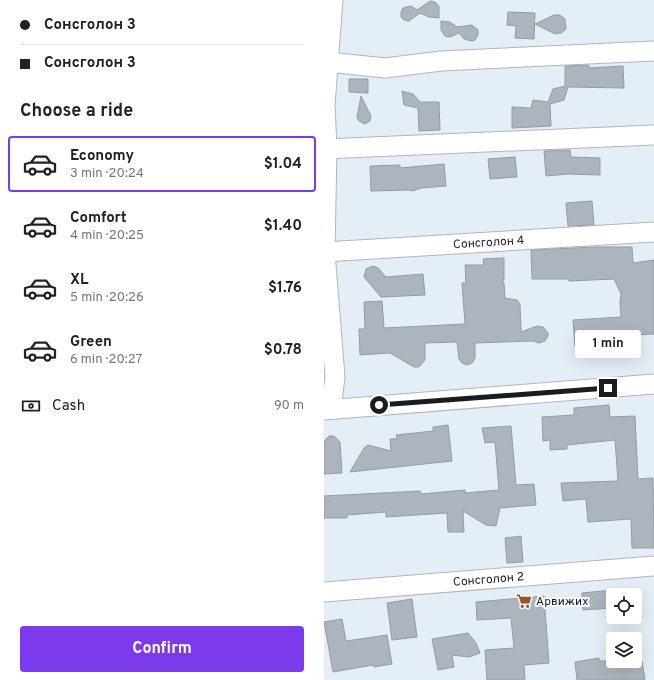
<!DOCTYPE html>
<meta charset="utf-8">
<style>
:root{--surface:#fff;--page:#f2f2f2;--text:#222;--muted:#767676;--line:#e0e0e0;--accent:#7c3aed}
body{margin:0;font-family:Overpass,sans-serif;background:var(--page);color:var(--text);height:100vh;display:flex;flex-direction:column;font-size:15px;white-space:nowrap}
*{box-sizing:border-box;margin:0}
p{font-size:13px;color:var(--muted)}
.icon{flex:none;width:22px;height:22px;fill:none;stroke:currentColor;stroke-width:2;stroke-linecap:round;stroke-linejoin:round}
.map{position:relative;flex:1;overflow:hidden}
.sheet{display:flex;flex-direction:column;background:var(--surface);width:324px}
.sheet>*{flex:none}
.guide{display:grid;align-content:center;height:88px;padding:0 20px;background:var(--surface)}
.tools{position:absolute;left:282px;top:588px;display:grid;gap:8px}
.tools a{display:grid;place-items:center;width:36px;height:36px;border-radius:4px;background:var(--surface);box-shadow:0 4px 16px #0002;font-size:20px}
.end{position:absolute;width:18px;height:18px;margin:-9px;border:5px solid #1a1d20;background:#fff;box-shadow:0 0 0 2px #fff}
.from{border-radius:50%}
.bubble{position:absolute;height:28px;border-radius:4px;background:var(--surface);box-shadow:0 4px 16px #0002;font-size:13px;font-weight:700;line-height:28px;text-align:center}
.guide b{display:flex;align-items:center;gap:14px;height:38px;font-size:15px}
.guide b+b{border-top:1px solid var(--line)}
.guide i{width:10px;height:10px;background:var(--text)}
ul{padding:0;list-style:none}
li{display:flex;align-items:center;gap:12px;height:56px;margin:0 8px 6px;padding:0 12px;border:2px solid transparent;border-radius:4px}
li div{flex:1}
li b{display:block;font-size:15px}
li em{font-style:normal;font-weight:700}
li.on{border-color:var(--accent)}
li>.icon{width:36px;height:36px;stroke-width:1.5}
h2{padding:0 20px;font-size:18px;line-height:48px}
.pay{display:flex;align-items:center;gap:10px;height:44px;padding:0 20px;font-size:15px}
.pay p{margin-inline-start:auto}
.primary-button{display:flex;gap:8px;margin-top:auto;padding:8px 20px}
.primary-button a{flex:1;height:46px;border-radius:4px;background:var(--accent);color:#fff;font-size:16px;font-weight:700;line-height:46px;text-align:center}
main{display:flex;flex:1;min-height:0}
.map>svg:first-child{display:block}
</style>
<main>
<section class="sheet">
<div class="guide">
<b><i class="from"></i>Сонсголон 3</b>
<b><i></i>Сонсголон 3</b>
</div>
<h2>Choose a ride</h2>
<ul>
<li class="on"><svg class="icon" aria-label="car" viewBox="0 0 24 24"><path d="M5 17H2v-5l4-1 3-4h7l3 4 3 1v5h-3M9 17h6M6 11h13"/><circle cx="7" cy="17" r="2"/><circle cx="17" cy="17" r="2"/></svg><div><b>Economy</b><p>3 min · 20:24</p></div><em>$1.04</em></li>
<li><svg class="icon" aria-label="car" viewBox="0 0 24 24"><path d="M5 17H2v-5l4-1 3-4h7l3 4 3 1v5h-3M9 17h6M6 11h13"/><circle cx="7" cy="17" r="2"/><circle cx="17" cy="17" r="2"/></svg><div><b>Comfort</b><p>4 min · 20:25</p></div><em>$1.40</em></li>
<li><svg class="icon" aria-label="car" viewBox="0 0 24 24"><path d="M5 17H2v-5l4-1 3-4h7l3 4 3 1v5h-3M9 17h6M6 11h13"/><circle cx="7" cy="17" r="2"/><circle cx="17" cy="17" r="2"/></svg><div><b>XL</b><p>5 min · 20:26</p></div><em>$1.76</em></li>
<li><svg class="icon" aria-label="car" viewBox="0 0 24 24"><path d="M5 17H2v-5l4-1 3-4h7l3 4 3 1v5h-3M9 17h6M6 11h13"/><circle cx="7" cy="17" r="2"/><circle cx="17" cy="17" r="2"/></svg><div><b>Green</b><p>6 min · 20:27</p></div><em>$0.78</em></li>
</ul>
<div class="pay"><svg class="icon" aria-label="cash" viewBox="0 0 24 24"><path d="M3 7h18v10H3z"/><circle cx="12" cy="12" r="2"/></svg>Cash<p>90 m</p></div>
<div class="primary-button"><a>Confirm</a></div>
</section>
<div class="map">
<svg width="330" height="680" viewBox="0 0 330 680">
<rect width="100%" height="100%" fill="#e4eef7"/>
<path fill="#acb5bd" stroke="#939ca4" d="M106,1L111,2L115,6V18L105,17L96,13L85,21L80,20L77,17V12L79,8L87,6L93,10Z
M184,12L211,13L210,39L191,38L192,26L183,25Z
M230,15H236L241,19L242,29L237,33L231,34L211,24Z
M117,21L126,22L133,27L148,25L154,30V35L151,40L148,41L140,39L135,33L126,37L121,36L117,30Z
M265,65V68L299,66L300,88L244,87L240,100L226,104L227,126L188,128V107L207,108L209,100L224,102L229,89L241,86V66Z
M25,79H44V93L25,92Z
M78,91L89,94L96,102H115L116,130L95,131L94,108L80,105Z
M37,96L47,116L46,121L41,124L35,121L33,118Z
M246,150L247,157L276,158V175L244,174L222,176L220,151Z
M191,157L193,177L166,179L164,159Z
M120,164L122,186L97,188L89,191L85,190L47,191L46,166L76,165V168Z
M268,201L270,225L244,226L242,203Z
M271,247H308L309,263L330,260V334L294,336V345L251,347L249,320L297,317L296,302L297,294L290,279L245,281V279H208L207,250Z
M180,258V280H178L180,283L181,298L193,300L196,304L197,332L213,326L219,327L224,333V336L221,341L215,343L209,341L151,343V358L148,363L143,365L138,363L135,359L133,342L101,343V360L95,367H90L66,353L36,355L35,329H41L40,302L58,301L60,328L141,324L138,283H142L141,265H160L159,259Z
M49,266L54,268L62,277L99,274L101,295L57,297L40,277L42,269Z
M285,405L286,417L311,416L314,479L329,478L330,548H308L307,519L264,522L262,499L239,501L237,483L294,481L291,440L243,445V449L226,450V440L219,441L218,417L250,415V408Z
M124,425L128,461L26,472L40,448L44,445L67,451L66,439H73L72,435L109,431V427Z
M187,426L192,485L210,484L212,505L176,508L172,526L162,525L139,511L140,532H124L123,513L62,517V512L23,515V518H0V496L96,491L97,494L141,490V493L175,490L171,442L161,443L158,428Z
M5,436H10L16,442L18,473L0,474V441Z
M197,536L199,562L183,563L181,538Z
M289,590V608L259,610L258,593Z
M220,596L225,663L200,665L201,680H163L161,650L190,648L187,618L153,620L152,602Z
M88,599L93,637L68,640L63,603Z
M18,619L22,641L63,635L68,664L50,667L49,665L9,672L0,622Z
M144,633L152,643L156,653L145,657L128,655L130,667L114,670L108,639Z
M275,658V661H318L321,680H253L251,662Z"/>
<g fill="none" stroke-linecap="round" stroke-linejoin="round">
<g stroke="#aeb7bf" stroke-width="21">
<g id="street">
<path d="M4,62L61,68L117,61L330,51"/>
<path d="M0,149L330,135"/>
<path id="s1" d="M0,252L330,232"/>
<path d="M0,404L8,401L11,377L1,252L3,148L1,105L9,0"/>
<path d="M0,410L330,384"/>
<path id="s2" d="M0,592L330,566"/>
</g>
</g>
<use href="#street" stroke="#fff" stroke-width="19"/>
</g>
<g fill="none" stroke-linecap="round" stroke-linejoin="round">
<path stroke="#1a1d20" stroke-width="5" d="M55,405L284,388"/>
</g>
<defs>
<g id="supermarket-bare" transform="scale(1.2)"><path d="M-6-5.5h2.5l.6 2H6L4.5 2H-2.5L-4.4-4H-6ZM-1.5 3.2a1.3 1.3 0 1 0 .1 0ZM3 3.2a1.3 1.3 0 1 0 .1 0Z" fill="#975226" stroke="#f7fbfe" stroke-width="2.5" paint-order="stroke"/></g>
</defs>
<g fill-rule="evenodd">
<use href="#supermarket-bare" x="200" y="601"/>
</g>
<g text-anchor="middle" stroke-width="4" stroke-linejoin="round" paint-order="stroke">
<g font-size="12" fill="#1a1d20" stroke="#f7fbfe">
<text dy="4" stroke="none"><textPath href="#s1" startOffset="165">Сонсголон 4</textPath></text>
<text dy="4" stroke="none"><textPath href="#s2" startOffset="165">Сонсголон 2</textPath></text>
</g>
<g font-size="12" fill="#1a1d20" stroke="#f7fbfe" text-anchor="start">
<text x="212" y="605">Арвижих</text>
</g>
</g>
</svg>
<div class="tools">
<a><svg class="icon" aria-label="locate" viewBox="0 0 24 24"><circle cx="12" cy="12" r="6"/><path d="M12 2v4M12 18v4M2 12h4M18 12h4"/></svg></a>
<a><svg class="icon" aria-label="layers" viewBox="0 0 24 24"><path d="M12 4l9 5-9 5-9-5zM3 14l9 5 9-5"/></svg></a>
</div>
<i class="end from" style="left:55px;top:405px"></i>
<i class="end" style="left:284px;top:388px"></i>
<div class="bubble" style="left:251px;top:330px;width:66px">1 min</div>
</div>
</main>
